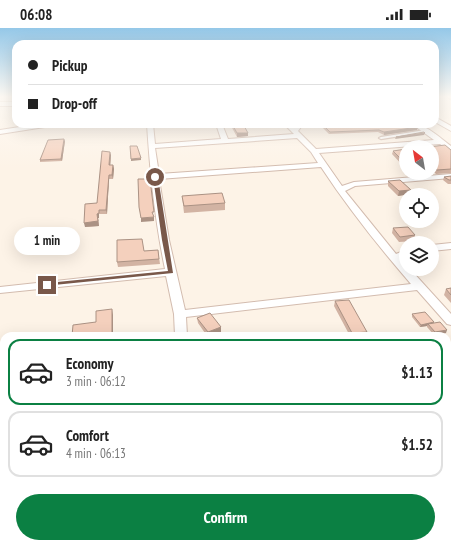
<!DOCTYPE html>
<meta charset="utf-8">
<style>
:root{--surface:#fff;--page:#f2f2f2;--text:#222;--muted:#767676;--line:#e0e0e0;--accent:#0b8043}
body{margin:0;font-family:"PT Sans Narrow",sans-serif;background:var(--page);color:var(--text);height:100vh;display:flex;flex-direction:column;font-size:15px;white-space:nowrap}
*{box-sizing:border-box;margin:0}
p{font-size:13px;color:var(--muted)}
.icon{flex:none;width:22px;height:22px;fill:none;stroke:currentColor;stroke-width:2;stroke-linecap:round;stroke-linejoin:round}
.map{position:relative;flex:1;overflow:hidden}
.details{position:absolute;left:0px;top:304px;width:451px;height:216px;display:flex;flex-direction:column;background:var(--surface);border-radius:12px 12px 0 0;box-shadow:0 4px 16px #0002}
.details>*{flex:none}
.banner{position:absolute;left:12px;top:12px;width:427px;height:88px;border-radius:12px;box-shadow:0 4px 16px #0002;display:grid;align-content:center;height:88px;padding:0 16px;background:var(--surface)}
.needle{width:26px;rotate:329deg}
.fabs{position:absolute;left:399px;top:112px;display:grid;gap:8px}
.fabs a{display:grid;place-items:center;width:40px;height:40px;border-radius:50%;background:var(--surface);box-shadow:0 4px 16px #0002;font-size:20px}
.end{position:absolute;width:18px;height:18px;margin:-9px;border:5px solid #79584a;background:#fff;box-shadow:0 0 0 2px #fff}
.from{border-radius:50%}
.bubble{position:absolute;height:28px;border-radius:14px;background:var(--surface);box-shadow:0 4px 16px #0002;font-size:13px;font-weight:800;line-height:28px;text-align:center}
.banner b{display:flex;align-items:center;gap:14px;height:38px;font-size:15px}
.banner b+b{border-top:1px solid var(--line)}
.banner i{width:10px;height:10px;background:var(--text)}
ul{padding:7px 0 0;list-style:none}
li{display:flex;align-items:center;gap:12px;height:66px;margin:0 8px 6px;padding:0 8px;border:2px solid var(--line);border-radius:12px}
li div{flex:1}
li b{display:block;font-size:15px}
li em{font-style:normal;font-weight:800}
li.active{border-color:var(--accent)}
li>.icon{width:36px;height:36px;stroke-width:1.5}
.primary-button{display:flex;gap:8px;margin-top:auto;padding:8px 16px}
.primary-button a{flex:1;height:46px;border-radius:24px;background:var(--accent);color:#fff;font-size:16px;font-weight:800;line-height:46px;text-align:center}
.status{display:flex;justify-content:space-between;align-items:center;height:28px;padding:0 20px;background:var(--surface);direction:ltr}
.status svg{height:11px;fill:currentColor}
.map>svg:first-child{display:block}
</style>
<div class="status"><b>06:08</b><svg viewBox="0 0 49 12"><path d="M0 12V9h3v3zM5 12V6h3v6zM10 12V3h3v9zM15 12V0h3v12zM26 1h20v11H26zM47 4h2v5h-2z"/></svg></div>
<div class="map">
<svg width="451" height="520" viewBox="0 0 451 520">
<rect width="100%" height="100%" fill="#fdf3e7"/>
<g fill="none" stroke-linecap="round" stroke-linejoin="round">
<g stroke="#d3bcaf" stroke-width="2.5">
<path id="service" d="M425,102H426V104L381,111L379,110L381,109Z"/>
</g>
<g stroke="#d3bcaf" stroke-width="2">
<path id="minor" d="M448,68H451V71L449,70Z
M0,74H16V78H0Z
M435,89L451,98V103L435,94Z
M39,96H54L51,98L0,106V102Z
M147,96H153L155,116L221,111L216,96H222L228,111L294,106L284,96H291L294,99L296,96H314L311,98L301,99L298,103L316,121L434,112L412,96C426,96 440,110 451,118V123L440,116L319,125L342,158L354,154L451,146V150L355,158L345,163L396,226L406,222V229L401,232L406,237V241H410L451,286V297L447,296L417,262L186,289L187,308H175L174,286L166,248L0,265V259L165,241C155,193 150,145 147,96ZM297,110L311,124L318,135L159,146L155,120ZM321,139C348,180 379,219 411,256L185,282L169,212L159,151Z
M451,215V221L432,223V217Z
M0,344H4V354H0Z
M447,348H451V358H447Z
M4,511V516H20V520H2Z
M217,516H235L236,520H218Z
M415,516H434L435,520H417Z"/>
</g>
<use href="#service" fill="#fff" fill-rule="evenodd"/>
<use href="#minor" fill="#fff" fill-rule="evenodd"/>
</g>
<path fill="#d2b3a3" d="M230,96H243L248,108L237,109Z
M320,96H413L417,102L384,107L378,104L329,106L320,97Z
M65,113L62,133L40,134V132Z
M432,119L451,122V145L436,146L433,143L432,144Z
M406,121V141L392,126L393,123Z
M111,127L110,137H113L114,141L113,151H109L107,186H99V190H98L99,198L85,199L97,175Z
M451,148V156H448L443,152L444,149Z
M388,153L410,166L398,168L388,158Z
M182,168L225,175V182L184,185Z
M393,200L415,207L414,213L399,214L392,205Z
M158,222L160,236L118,239L117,234L144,223Z
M451,260V275L444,267L446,261Z
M335,273L367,304L366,308H350L334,278Z
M412,286L434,294L433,295L446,305L434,307L427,299V298L420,299L412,289Z
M197,290L221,299V305L212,308H207L198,295Z
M451,353V365L448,360L450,354Z
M451,483V502L447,495V484Z
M348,516H388L383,520H352Z"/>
<path fill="#ab9284" d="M418,99L417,102L384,107V104Z
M237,105H248V108L237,109Z
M425,105L424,107L395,111L396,109Z
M64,111L65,113L62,133L61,131Z
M110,124L111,127L110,141L109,137Z
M141,130V132L131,133V131Z
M113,137L114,141L113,151L112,147Z
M109,147V151L107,186L106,182Z
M411,162L410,166L398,168L399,163Z
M99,182V190H98L99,198L85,199L84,195L97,186Z
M154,189V193L141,194V190Z
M112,281L113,287V308H112Z
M434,294L433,297L428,296L427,298L420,299L421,297Z
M221,299V305L212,308H208V304Z
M447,302L446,305L434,307L435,304Z
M4,421V440H1L0,449V434Z
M383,516H388L383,520H378Z"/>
<path fill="#f4d0bd" stroke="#ab9284" d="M232,96H243L248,105H237Z
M322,96H413L418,99L384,104L379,102L330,104Z
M424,104L425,105L396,109Z
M64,111L61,131L40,132L48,112Z
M445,117L451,122V141L437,142L434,140H432V119H429Z
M130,118H137L141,130L131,131Z
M406,121V136L393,123Z
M102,123L110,124L109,137H113L112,147H109L106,182H99V185L97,186L98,193L84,195L85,176L97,175Z
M451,148V152H449L444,149Z
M138,151H150L154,184H152L154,189L141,190L139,179Z
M400,152L411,162L399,163L388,153Z
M222,165L225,175L184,178L182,168Z
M408,199L415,207L400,209L393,200Z
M142,211L144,223L158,222L159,231L117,234V212Z
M451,260V267L446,261Z
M349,272L367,304L352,305L335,273Z
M112,281V308H72L73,297L96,294V283Z
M425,284L434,294L421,297L412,286Z
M210,285L221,299L208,304L197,290Z
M440,294L447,302L435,304L428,296Z
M4,379V392L3,399H4V421L2,434H0V380Z
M451,483V491L447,484Z
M355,516H383L378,520H358Z"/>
<linearGradient id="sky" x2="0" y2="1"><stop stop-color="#95c8e8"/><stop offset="0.49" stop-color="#fefaf4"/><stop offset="1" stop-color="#fefaf4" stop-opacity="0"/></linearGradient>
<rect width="451" height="140" fill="url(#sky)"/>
<path fill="#79584a" d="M155,147L158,149L173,245L44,258V256L47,255L168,243L162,212L153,149Z"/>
</svg>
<div class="fabs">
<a><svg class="needle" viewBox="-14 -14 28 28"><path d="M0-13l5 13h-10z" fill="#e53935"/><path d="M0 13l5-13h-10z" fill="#767676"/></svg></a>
<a><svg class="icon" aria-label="locate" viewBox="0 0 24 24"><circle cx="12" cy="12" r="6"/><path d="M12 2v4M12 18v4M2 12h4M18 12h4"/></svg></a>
<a><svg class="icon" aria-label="layers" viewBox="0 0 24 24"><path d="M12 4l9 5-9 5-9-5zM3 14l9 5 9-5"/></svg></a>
</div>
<i class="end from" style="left:155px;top:149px"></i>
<i class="end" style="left:47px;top:257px"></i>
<div class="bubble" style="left:14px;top:199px;width:66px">1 min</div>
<div class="banner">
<b><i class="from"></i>Pickup</b>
<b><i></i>Drop-off</b>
</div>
<section class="details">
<ul>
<li class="active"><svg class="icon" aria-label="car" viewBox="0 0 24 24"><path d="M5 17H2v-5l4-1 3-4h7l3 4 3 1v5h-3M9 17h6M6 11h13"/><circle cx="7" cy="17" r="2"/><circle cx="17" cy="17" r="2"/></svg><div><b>Economy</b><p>3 min · 06:12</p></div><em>$1.13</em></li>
<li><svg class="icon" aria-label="car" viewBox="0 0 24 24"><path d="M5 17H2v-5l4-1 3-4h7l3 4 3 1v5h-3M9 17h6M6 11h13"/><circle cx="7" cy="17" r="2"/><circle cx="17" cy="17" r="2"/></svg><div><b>Comfort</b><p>4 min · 06:13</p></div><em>$1.52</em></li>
</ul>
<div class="primary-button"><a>Confirm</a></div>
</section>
</div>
